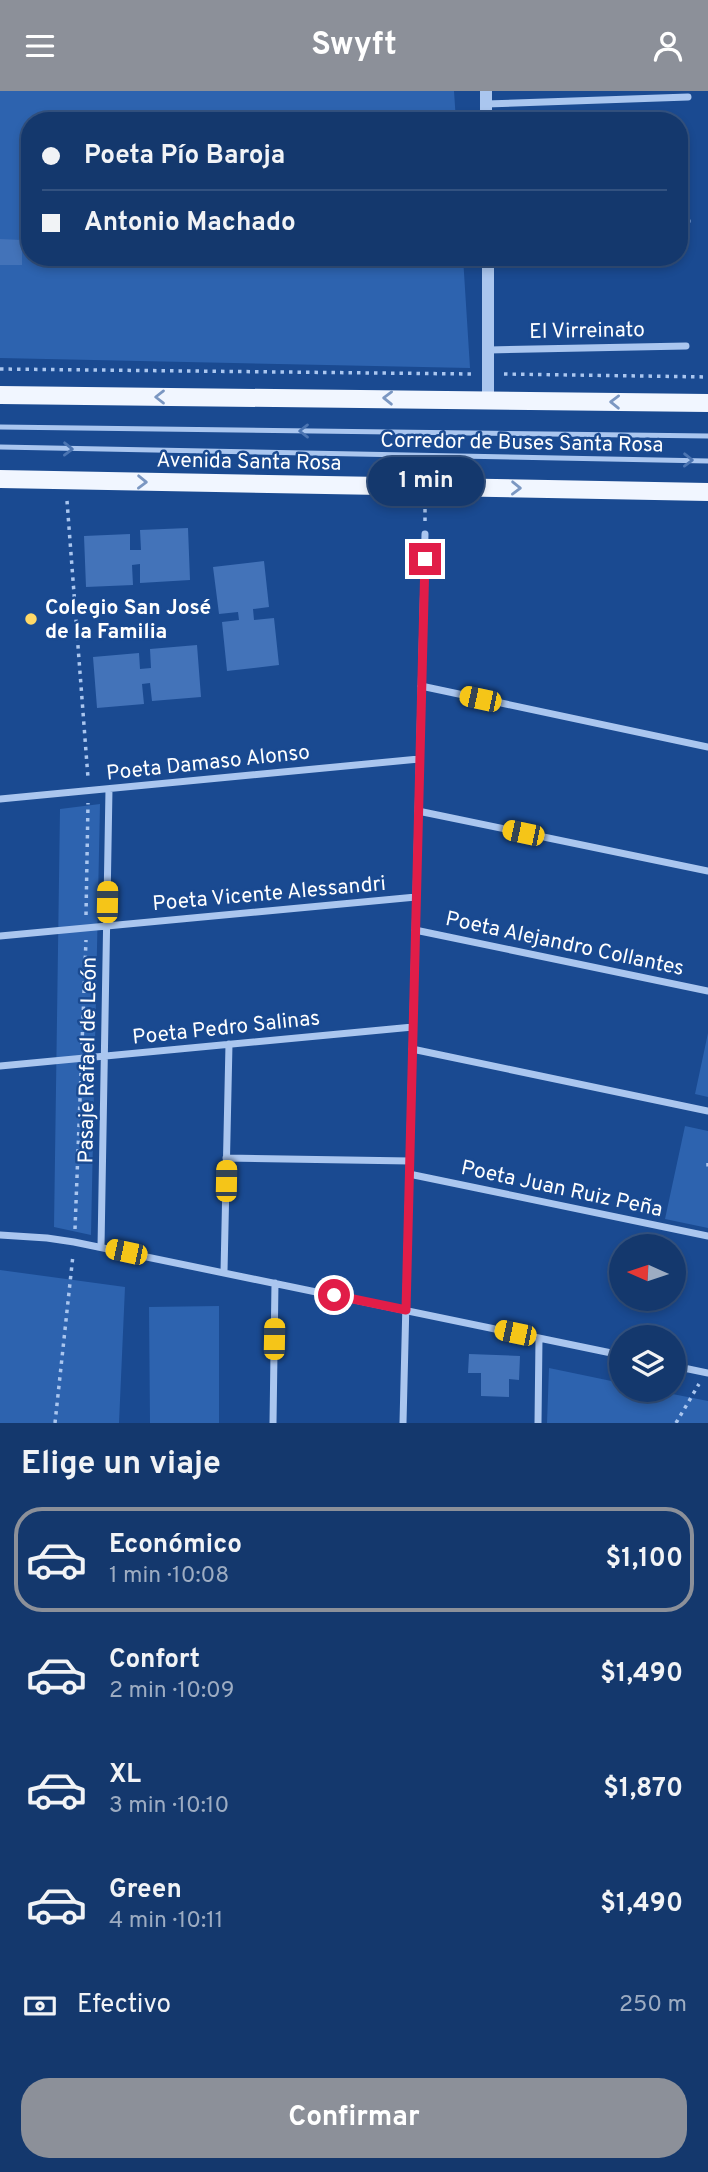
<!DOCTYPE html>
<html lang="es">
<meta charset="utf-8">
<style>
:root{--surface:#14386d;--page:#214375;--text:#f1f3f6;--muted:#9dacc2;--line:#335280;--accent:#8c9099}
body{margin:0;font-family:Overpass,sans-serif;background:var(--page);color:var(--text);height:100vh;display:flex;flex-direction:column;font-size:26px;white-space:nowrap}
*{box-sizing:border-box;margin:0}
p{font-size:23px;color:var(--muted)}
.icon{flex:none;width:38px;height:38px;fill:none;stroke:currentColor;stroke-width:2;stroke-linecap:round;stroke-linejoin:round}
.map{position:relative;height:1332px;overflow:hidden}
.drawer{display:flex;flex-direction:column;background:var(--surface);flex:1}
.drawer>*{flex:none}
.guide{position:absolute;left:21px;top:21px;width:667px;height:154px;border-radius:28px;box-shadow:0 4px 10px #0003,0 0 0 2px var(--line);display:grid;align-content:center;height:154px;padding:0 21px;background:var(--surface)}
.needle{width:46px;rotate:273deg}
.fabs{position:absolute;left:609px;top:1143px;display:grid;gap:14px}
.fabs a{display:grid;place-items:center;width:77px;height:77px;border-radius:50%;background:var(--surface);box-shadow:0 4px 10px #0003,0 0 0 2px var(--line);font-size:35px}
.end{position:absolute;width:32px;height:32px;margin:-16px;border:9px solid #e11d48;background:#fff;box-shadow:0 0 0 4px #fff}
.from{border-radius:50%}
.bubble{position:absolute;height:49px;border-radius:24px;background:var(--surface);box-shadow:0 4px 10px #0003,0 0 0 2px var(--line);font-size:23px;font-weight:700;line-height:49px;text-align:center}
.car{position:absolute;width:21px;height:42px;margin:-21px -10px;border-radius:9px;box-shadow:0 0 5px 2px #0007;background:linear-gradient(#f5c518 24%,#345 0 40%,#f5c518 0 76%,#345 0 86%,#f5c518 0)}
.guide b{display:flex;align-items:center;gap:24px;height:66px;font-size:26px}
.guide b+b{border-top:2px solid var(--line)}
.guide i{width:18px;height:18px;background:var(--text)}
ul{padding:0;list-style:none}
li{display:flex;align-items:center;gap:21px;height:105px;margin:0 14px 10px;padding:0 7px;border:4px solid transparent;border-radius:28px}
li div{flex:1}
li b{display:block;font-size:26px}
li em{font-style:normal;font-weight:700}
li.on{border-color:var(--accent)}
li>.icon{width:63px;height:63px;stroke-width:1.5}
h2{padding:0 21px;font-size:32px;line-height:84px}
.pay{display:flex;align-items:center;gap:18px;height:77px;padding:0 21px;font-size:26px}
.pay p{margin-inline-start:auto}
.action{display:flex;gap:14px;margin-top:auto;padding:14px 21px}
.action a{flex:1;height:80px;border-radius:28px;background:var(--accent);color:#fff;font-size:28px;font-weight:700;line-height:80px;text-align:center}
header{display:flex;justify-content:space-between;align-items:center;height:91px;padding:0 21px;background:var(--accent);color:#fff;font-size:32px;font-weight:700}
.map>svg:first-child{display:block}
</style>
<header><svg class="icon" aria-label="menu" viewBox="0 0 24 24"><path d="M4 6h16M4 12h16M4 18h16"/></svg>Swyft<svg class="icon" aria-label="person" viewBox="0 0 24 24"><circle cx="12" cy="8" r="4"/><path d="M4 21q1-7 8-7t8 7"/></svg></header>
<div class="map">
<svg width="708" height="1332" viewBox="0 0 708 1332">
<rect width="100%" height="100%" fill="#1a4a91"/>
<path fill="#2d63af" d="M0,0H454L456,30H30V166H463L470,277L0,267Z
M100,713L91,1144L54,1136L60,718Z
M708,942V1006L695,1003Z
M685,1035L708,1040V1137L665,1128Z
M0,1179L125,1196L119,1332H0Z
M219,1215V1332H150L149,1216Z
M549,1277L621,1292V1298L652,1299L708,1310V1332H547Z"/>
<path fill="#4373b9" d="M0,148L22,149V174H0Z
M188,437L190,489L140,492V473L132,474L133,494L86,496L84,445L130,443V459H141L140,439Z
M264,470L269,516L253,518L254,529L274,527L279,574L227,580L222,531L239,529L238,521L219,523L213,476Z
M197,554L201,606L152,610L150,592L142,593L144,613L97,617L93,566L139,562L140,578L151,577L150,558Z
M469,1263L520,1265L519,1289L509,1288V1306L481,1305V1282H468Z"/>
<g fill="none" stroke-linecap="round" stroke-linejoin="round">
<path stroke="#aac6ef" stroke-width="3.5" stroke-dasharray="3.5 5" stroke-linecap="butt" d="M0,278L471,283
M504,283L708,286
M67,410L88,687
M425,430V417
M86,824L88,712
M82,953L86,849
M708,1072V1077
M75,1138L81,982
M55,1332L73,1164
M676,1332L699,1293"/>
<path stroke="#aac6ef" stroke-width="5" d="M0,336L708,345
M0,356L708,370"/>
<path stroke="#aac6ef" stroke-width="7" d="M486,13L688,6
M679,131L687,130
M489,259L686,255
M421,595L708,656
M0,708L419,668
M418,720L708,780
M415,839L708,900
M0,845L416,806
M412,958L708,1020
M0,975L413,936
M226,1067L410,1070
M409,1083L708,1145
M0,1144L47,1147L74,1151L621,1264
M101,1156L109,698
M224,1181L229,953
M674,1275L708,1282
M273,1332L275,1192
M403,1332L425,443
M538,1332L539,1247"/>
<path stroke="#aac6ef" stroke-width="12" d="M486,0V30
M488,166V309"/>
<path stroke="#f1f6ff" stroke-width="18" d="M0,304L708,312
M0,388L708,401"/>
</g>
<defs><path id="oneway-chevron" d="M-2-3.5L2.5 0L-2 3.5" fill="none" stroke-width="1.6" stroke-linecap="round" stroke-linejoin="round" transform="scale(1.75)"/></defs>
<g stroke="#7b97c2">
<use href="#oneway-chevron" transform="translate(160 306) rotate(-180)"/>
<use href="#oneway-chevron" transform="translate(388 307) rotate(-179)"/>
<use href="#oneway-chevron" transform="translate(615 311) rotate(-179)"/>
<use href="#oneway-chevron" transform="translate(142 391) rotate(1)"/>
<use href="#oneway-chevron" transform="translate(516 397) rotate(1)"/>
</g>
<g stroke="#4c75b2">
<use href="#oneway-chevron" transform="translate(304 340) rotate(-180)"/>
<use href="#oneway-chevron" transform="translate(68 358) rotate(1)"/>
<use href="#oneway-chevron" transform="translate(688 369) rotate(1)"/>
</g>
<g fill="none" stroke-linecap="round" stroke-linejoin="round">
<path stroke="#e11d48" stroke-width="9" d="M334,1204L406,1219L425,468"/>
</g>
<circle fill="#ffd967" stroke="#1a4a91" stroke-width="2.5" cx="31" cy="528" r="7"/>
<g text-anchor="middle" stroke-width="5" stroke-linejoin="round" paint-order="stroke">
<g font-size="21" fill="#fff" stroke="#1a4a91">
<text transform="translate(587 239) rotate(-1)" y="7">El Virreinato</text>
<text transform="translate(522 351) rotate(1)" y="7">Corredor de Buses Santa Rosa</text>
<text transform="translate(249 370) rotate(1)" y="7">Avenida Santa Rosa</text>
<text transform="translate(208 671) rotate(-6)" y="7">Poeta Damaso Alonso</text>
<text transform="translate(269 802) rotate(-5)" y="7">Poeta Vicente Alessandri</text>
<text transform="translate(565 852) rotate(12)" y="7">Poeta Alejandro Collantes</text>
<text transform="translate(226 936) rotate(-6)" y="7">Poeta Pedro Salinas</text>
<text transform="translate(87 969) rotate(-89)" y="7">Pasaje Rafael de León</text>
<text transform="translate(562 1097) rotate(12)" y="7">Poeta Juan Ruiz Peña</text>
</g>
<g font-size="21" font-weight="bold" fill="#fff" stroke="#1a4a91" text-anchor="start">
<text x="45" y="523">Colegio San José<tspan x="45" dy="24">de la Familia</tspan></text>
</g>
</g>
</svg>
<div class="fabs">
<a><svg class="needle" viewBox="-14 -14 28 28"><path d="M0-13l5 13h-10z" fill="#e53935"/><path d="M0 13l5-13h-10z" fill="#9dacc2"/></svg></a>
<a><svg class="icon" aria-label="layers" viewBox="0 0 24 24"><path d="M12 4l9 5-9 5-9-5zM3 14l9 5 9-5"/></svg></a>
</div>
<i class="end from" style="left:334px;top:1204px"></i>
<i class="end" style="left:425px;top:468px"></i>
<div class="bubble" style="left:368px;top:366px;width:116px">1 min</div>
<i class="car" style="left:480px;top:608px;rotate:282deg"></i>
<i class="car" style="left:523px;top:742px;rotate:282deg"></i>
<i class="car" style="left:107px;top:811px;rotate:1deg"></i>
<i class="car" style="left:226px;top:1090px;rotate:1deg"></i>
<i class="car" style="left:126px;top:1161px;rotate:282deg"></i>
<i class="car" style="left:515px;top:1242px;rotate:282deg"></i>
<i class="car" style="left:274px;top:1248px;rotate:1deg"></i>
<div class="guide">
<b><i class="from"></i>Poeta Pío Baroja</b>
<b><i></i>Antonio Machado</b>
</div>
</div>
<section class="drawer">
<h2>Elige un viaje</h2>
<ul>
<li class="on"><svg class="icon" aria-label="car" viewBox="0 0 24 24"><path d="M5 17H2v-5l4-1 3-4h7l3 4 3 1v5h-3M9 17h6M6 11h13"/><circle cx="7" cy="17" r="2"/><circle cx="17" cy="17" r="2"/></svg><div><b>Económico</b><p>1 min · 10:08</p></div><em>$1,100</em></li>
<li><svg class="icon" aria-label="car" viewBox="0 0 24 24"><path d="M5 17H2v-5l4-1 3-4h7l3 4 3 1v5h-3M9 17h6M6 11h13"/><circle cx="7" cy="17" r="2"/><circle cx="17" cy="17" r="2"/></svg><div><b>Confort</b><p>2 min · 10:09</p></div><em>$1,490</em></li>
<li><svg class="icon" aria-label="car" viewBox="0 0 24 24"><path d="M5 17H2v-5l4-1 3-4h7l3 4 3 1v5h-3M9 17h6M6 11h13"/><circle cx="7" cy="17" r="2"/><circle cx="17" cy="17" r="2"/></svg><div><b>XL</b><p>3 min · 10:10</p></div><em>$1,870</em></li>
<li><svg class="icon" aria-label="car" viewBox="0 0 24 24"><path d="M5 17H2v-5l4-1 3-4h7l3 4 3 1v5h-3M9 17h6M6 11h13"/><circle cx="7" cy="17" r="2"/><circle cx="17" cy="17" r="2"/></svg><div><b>Green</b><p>4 min · 10:11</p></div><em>$1,490</em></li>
</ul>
<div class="pay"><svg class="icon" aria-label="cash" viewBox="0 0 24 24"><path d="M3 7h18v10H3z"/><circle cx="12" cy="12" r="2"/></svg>Efectivo<p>250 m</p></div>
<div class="action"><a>Confirmar</a></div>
</section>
